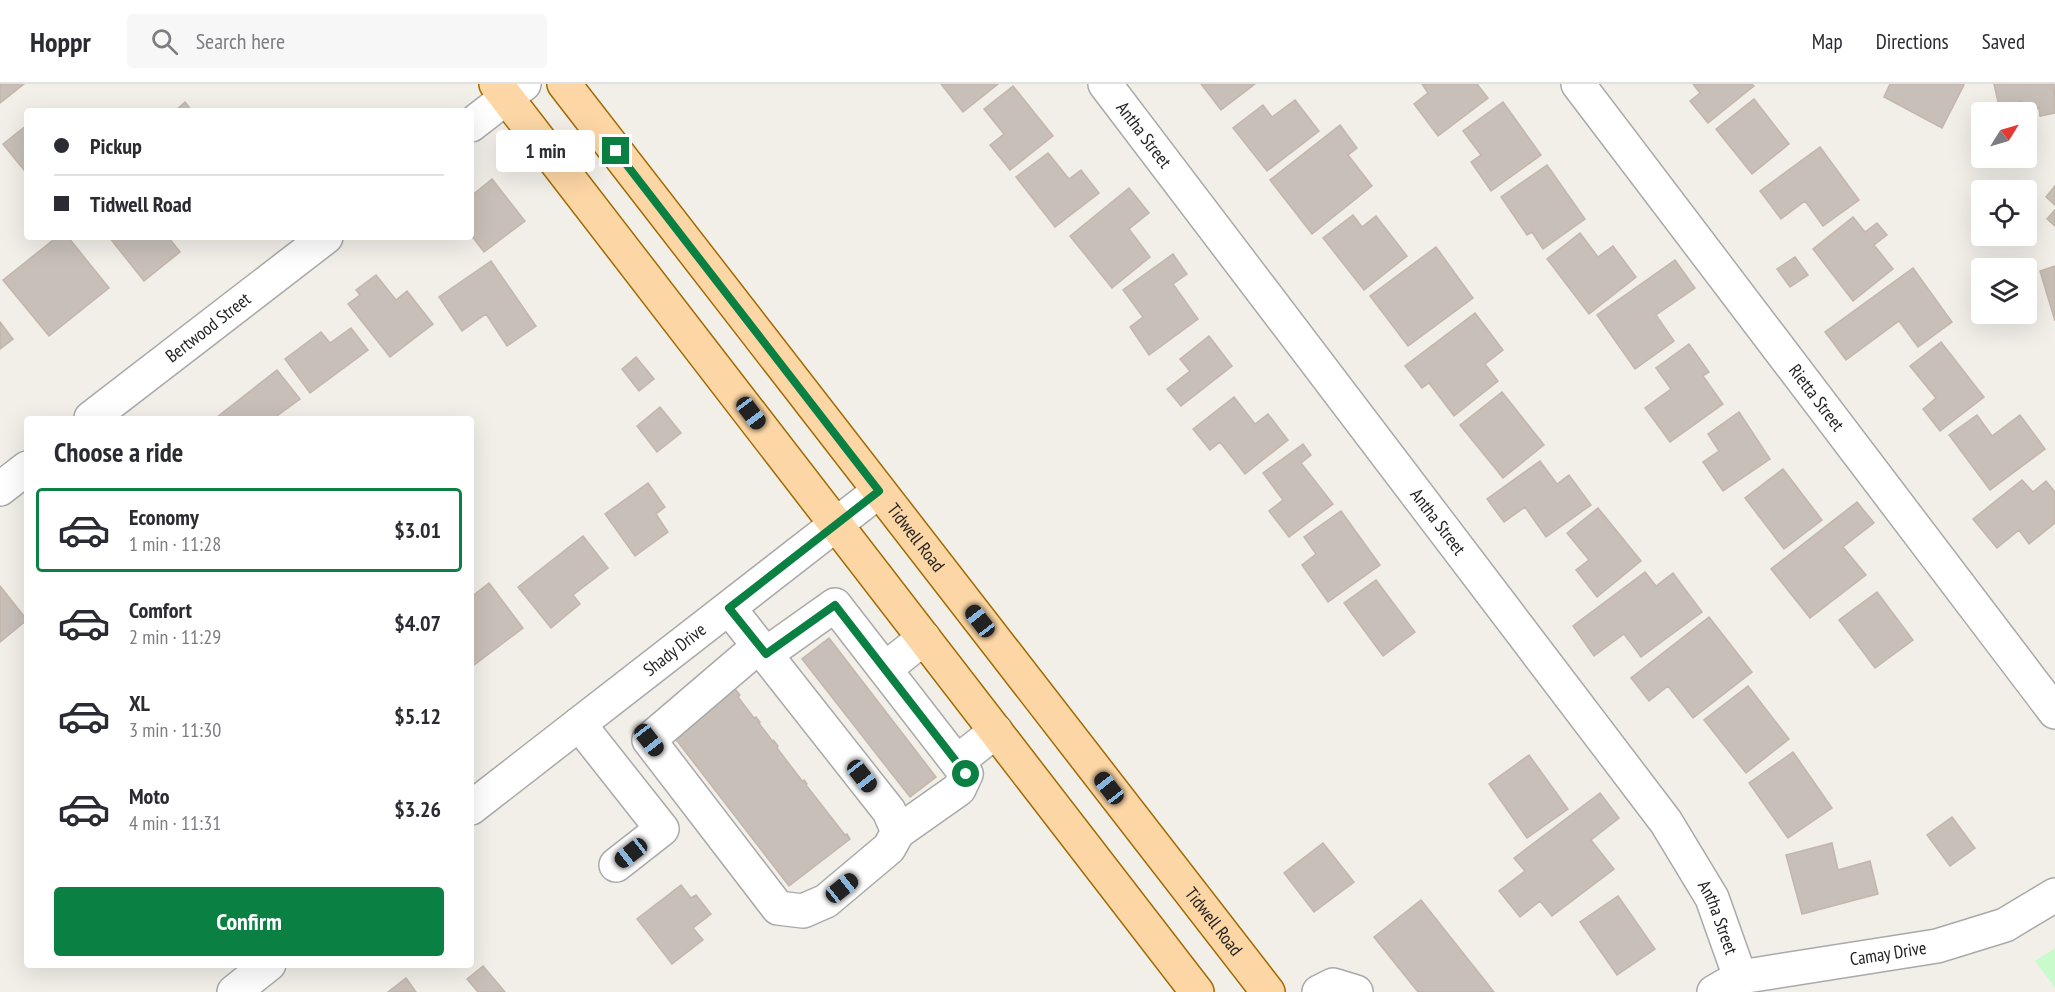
<!DOCTYPE html>
<meta charset="utf-8">
<style>
:root{--surface:#fff;--page:#f7f7f7;--text:#2b2b33;--muted:#7c7c81;--line:#e1e1e2;--accent:#0b8043}
body{margin:0;font-family:"PT Sans Narrow",sans-serif;background:var(--page);color:var(--text);height:100vh;display:flex;flex-direction:column;font-size:22px;white-space:nowrap}
*{box-sizing:border-box;margin:0}
p{font-size:20px;color:var(--muted)}
.icon{flex:none;width:33px;height:33px;fill:none;stroke:currentColor;stroke-width:2;stroke-linecap:round;stroke-linejoin:round}
.map{position:relative;flex:1;overflow:hidden}
.sheet{position:absolute;left:24px;top:332px;width:450px;height:552px;display:flex;flex-direction:column;background:var(--surface);border-radius:6px;box-shadow:0 6px 24px #0002}
.sheet>*{flex:none}
.top-card{position:absolute;left:24px;top:24px;width:450px;height:132px;border-radius:6px;box-shadow:0 6px 24px #0002;display:grid;align-content:center;height:132px;padding:0 30px;background:var(--surface)}
.needle{width:39px;rotate:53deg}
.controls{position:absolute;left:1971px;top:18px;display:grid;gap:12px}
.controls a{display:grid;place-items:center;width:66px;height:66px;border-radius:6px;background:var(--surface);box-shadow:0 6px 24px #0002;font-size:30px}
.end{position:absolute;width:27px;height:27px;margin:-14px;border:8px solid #0b8043;background:#fff;box-shadow:0 0 0 3px #fff}
.from{border-radius:50%}
.bubble{position:absolute;height:42px;border-radius:6px;background:var(--surface);box-shadow:0 6px 24px #0002;font-size:20px;font-weight:700;line-height:42px;text-align:center}
.car{position:absolute;width:18px;height:36px;margin:-18px -9px;border-radius:8px;box-shadow:0 0 4px 2px #0007;background:linear-gradient(#222 24%,#8ab4d8 0 40%,#222 0 76%,#8ab4d8 0 86%,#222 0)}
.top-card b{display:flex;align-items:center;gap:21px;height:57px;font-size:22px}
.top-card b+b{border-top:2px solid var(--line)}
.top-card i{width:15px;height:15px;background:var(--text)}
ul{padding:0;list-style:none}
li{display:flex;align-items:center;gap:18px;height:84px;margin:0 12px 9px;padding:0 18px;border:3px solid transparent;border-radius:6px}
li div{flex:1}
li b{display:block;font-size:22px}
li em{font-style:normal;font-weight:700}
li.active{border-color:var(--accent)}
li>.icon{width:54px;height:54px;stroke-width:1.5}
h2{padding:0 30px;font-size:27px;line-height:72px}
.button{display:flex;gap:12px;margin-top:auto;padding:12px 30px}
.button a{flex:1;height:69px;border-radius:6px;background:var(--accent);color:#fff;font-size:24px;font-weight:700;line-height:69px;text-align:center}
header{display:flex;align-items:center;gap:36px;box-sizing:border-box;height:84px;padding:0 30px;background:var(--surface);border-bottom:2px solid var(--line)}
header strong{font-size:28px}
nav{display:flex;gap:33px;margin-inline-start:auto;font-size:21px}
.search{width:420px;height:54px;background:var(--page);display:flex;align-items:center;gap:15px;box-sizing:border-box;padding:0 21px;border-radius:6px;color:var(--muted);font-size:22px}
.map>svg:first-child{display:block}
</style>
<header>
<strong>Hoppr</strong>
<div class="search"><svg class="icon" aria-label="search" viewBox="0 0 24 24"><circle cx="10" cy="10" r="6"/><path d="M15 15l6 6"/></svg>Search here</div>
<nav><a>Map</a><a>Directions</a><a>Saved</a></nav>
</header>
<div class="map">
<svg width="2055" height="908" viewBox="0 0 2055 908">
<rect width="100%" height="100%" fill="#f2efe9"/>
<path fill="#c8facc" d="M2055,864V904L2035,877Z"/>
<path fill="#c7bfb8" stroke="#c4b6ab" stroke-width="1.5" d="M0,0H24L0,19Z
M941,0H998L963,28Z
M1201,0H1255L1221,26Z
M1422,0H1477L1488,14L1438,52L1414,20L1428,9Z
M1693,0H1752L1754,2L1708,39L1690,17L1700,9Z
M1890,0H1961L1964,1L1942,44L1884,13Z
M1994,0H2054L2055,29L2040,32L2039,24L2024,27L2022,17L1999,22Z
M1013,2L1053,52L1010,86L990,61L1004,50L984,25Z
M1754,15L1789,60L1752,90L1716,45Z
M1295,16L1319,47L1267,87L1233,44L1263,21L1272,33Z
M185,18L192,27H175Z
M1503,18L1541,71L1491,107L1471,78L1481,71L1463,47Z
M27,41V84L24,86L3,60Z
M1340,41L1357,64L1348,71L1372,102L1312,150L1270,96Z
M1820,63L1859,116L1823,142L1805,117L1781,135L1760,107Z
M1048,69L1069,95L1081,86L1099,109L1055,143L1016,93Z
M1547,81L1585,135L1543,165L1532,148L1527,151L1501,113Z
M492,95L525,137L484,168L471,151V112Z
M2055,102V121L2046,113Z
M1129,104L1149,129L1129,145L1150,173L1112,204L1070,152Z
M2055,126V142L2047,135Z
M1353,131L1362,143L1376,132L1407,172L1364,206L1323,154Z
M1853,133L1865,148L1877,139L1887,151L1874,161L1893,185L1853,217L1813,165Z
M1580,149L1598,173L1613,162L1636,193L1589,230L1547,175Z
M57,153H68L109,204L49,252L3,196Z
M109,153H168L180,168L144,197Z
M1436,163L1473,214L1408,262L1370,212Z
M1173,170L1187,190L1173,200L1198,235L1149,271L1130,243L1143,233L1123,206Z
M1795,173L1808,191L1790,203L1777,185Z
M1675,176L1695,204L1656,231L1674,257L1635,285L1597,231Z
M491,177L536,242L507,262L486,230L462,247L439,213Z
M2055,182V237L2040,187Z
M1913,184L1952,238L1918,263L1899,237L1846,276L1825,248Z
M376,191L396,216L407,207L433,240L390,273L348,220L360,211L356,206Z
M1475,229L1503,266L1485,280L1498,297L1454,332L1429,299L1422,304L1405,282Z
M0,238L13,255L0,265Z
M351,244L368,266L310,309L285,275L321,248L330,259Z
M1209,252L1232,282L1181,322L1167,305L1190,287L1180,275Z
M1941,258L1984,313L1940,347L1923,325L1936,314L1910,282Z
M1689,260L1709,288L1703,292L1723,320L1670,358L1645,324L1671,305L1656,284Z
M636,273L654,295L639,307L622,285Z
M277,286L300,315L274,334H219L217,333Z
M1502,308L1544,361L1503,394L1460,341Z
M1234,313L1255,340L1268,330L1288,356L1245,390L1220,358L1210,366L1193,345Z
M660,323L681,349L657,368L637,342Z
M1739,328L1770,375L1723,407L1703,378L1719,367L1708,350Z
M1977,331L1992,352L2020,331L2045,365L1990,406L1949,351Z
M1303,360L1311,371L1301,379L1333,420L1289,453L1269,427L1283,416L1263,389Z
M1540,377L1557,400L1569,391L1591,421L1546,453L1525,423L1504,438L1487,415Z
M1783,385L1822,436L1784,465L1745,414Z
M2022,396L2033,408L2046,397L2055,408V439L2029,460L2019,446L1997,464L1973,435Z
M648,399L665,423L656,430L668,448L635,472L605,430Z
M1857,418L1874,439L1843,463L1866,491L1810,534L1771,485Z
M1598,424L1641,477L1597,513L1576,486L1589,476L1567,449Z
M1341,427L1380,481L1328,518L1302,481L1316,470L1304,453Z
M583,452L608,484L573,511L580,520L551,544L518,503Z
M1645,488L1656,502L1673,489L1702,528L1641,573L1624,550L1594,572L1573,542Z
M1376,496L1415,548L1383,572L1344,519Z
M489,499L523,544L474,581L471,578V513Z
M0,502L27,536L0,558Z
M1877,508L1913,556L1875,584L1839,536Z
M1709,533L1752,588L1693,634L1668,602L1649,617L1631,594Z
M829,554L936,693L910,713L802,575Z
M1748,602L1789,655L1746,689L1704,636Z
M735,605L740,611L738,613L754,634L756,633L760,638H758L774,659V657L778,662L777,664L803,698L804,696L807,700L806,701L845,751L847,750L850,755L789,802L674,653Z
M1793,668L1832,724L1788,754L1749,699Z
M1529,671L1568,725L1527,754L1489,700Z
M1600,709L1619,734L1591,756L1614,785L1552,832L1540,817L1520,833L1499,807L1525,787L1514,774Z
M1952,733L1975,764L1950,782L1927,751Z
M1323,759L1354,798L1314,828L1284,789Z
M1832,759L1838,786L1870,777L1878,810L1802,830L1786,771Z
M681,801L691,814L696,811L711,830L693,844L703,856L672,880L637,835Z
M1618,812L1655,865L1617,891L1580,838Z
M1421,816L1494,908H1418L1374,853Z
M483,882L505,908H478L467,895Z
M406,894L416,908H388Z"/>
<g fill="none" stroke-linecap="round" stroke-linejoin="round">
<g stroke="#a9a9a9" stroke-width="36">
<g id="minor">
<path id="s1" d="M1105,0L1666,738L1712,814L1740,893"/>
<path id="s2" d="M1578,0L2055,628"/>
<path d="M471,41L524,0"/>
<path id="s3" d="M91,334L326,153"/>
<path d="M0,405L27,384"/>
<path d="M729,524L889,727L898,748L889,764L826,817L803,827L778,824L649,656L759,562"/>
<path d="M766,570L835,521L966,690L959,705L898,748"/>
<path d="M885,585L924,554"/>
<path d="M579,640L662,745L616,781"/>
<path d="M957,678L996,647"/>
<path id="s4" d="M471,724L879,407"/>
<path d="M234,908L269,880"/>
<path d="M1319,908L1333,901L1356,908"/>
<path id="s5" d="M1714,908L1740,893L1937,862L2005,841L2055,811"/>
</g>
</g>
<g stroke="#a06b00" stroke-width="36">
<g id="major">
<path d="M496,0L1197,908"/>
<path id="s6" d="M564,0L1268,908"/>
</g>
</g>
<use href="#minor" stroke="#fff" stroke-width="33"/>
<use href="#major" stroke="#fcd6a4" stroke-width="33"/>
</g>
<g fill="none" stroke-linecap="round" stroke-linejoin="round">
<path stroke="#0b8043" stroke-width="8" d="M616,67L879,407L729,524L766,570L835,521L966,690"/>
</g>
<g text-anchor="middle" stroke-width="6" stroke-linejoin="round" paint-order="stroke">
<g font-size="18" fill="#222" stroke="#fff">
<text dy="6" stroke="none"><textPath href="#s1" startOffset="64">Antha Street</textPath></text>
<text dy="6" stroke="none"><textPath href="#s3" startOffset="148">Bertwood Street</textPath></text>
<text dy="6" stroke="none"><textPath href="#s2" startOffset="394">Rietta Street</textPath></text>
<text dy="6" stroke="none"><textPath href="#s1" startOffset="550">Antha Street</textPath></text>
<text dy="6" stroke="none"><textPath href="#s6" startOffset="574">Tidwell Road</textPath></text>
<text dy="6" stroke="none"><textPath href="#s4" startOffset="258">Shady Drive</textPath></text>
<text dy="6" stroke="none"><textPath href="#s1" startOffset="1036">Antha Street</textPath></text>
<text dy="6" stroke="none"><textPath href="#s6" startOffset="1060">Tidwell Road</textPath></text>
<text dy="6" stroke="none"><textPath href="#s5" startOffset="180">Camay Drive</textPath></text>
</g>
</g>
</svg>
<div class="controls">
<a><svg class="needle" viewBox="-14 -14 28 28"><path d="M0-13l5 13h-10z" fill="#e53935"/><path d="M0 13l5-13h-10z" fill="#7c7c81"/></svg></a>
<a><svg class="icon" aria-label="locate" viewBox="0 0 24 24"><circle cx="12" cy="12" r="6"/><path d="M12 2v4M12 18v4M2 12h4M18 12h4"/></svg></a>
<a><svg class="icon" aria-label="layers" viewBox="0 0 24 24"><path d="M12 4l9 5-9 5-9-5zM3 14l9 5 9-5"/></svg></a>
</div>
<i class="end from" style="left:966px;top:690px"></i>
<i class="end" style="left:616px;top:67px"></i>
<div class="bubble" style="left:496px;top:46px;width:99px">1 min</div>
<i class="car" style="left:751px;top:329px;rotate:143deg"></i>
<i class="car" style="left:980px;top:537px;rotate:322deg"></i>
<i class="car" style="left:649px;top:656px;rotate:142deg"></i>
<i class="car" style="left:862px;top:692px;rotate:142deg"></i>
<i class="car" style="left:1109px;top:704px;rotate:322deg"></i>
<i class="car" style="left:631px;top:769px;rotate:232deg"></i>
<i class="car" style="left:842px;top:804px;rotate:51deg"></i>
<div class="top-card">
<b><i class="from"></i>Pickup</b>
<b><i></i>Tidwell Road</b>
</div>
<section class="sheet">
<h2>Choose a ride</h2>
<ul>
<li class="active"><svg class="icon" aria-label="car" viewBox="0 0 24 24"><path d="M5 17H2v-5l4-1 3-4h7l3 4 3 1v5h-3M9 17h6M6 11h13"/><circle cx="7" cy="17" r="2"/><circle cx="17" cy="17" r="2"/></svg><div><b>Economy</b><p>1 min · 11:28</p></div><em>$3.01</em></li>
<li><svg class="icon" aria-label="car" viewBox="0 0 24 24"><path d="M5 17H2v-5l4-1 3-4h7l3 4 3 1v5h-3M9 17h6M6 11h13"/><circle cx="7" cy="17" r="2"/><circle cx="17" cy="17" r="2"/></svg><div><b>Comfort</b><p>2 min · 11:29</p></div><em>$4.07</em></li>
<li><svg class="icon" aria-label="car" viewBox="0 0 24 24"><path d="M5 17H2v-5l4-1 3-4h7l3 4 3 1v5h-3M9 17h6M6 11h13"/><circle cx="7" cy="17" r="2"/><circle cx="17" cy="17" r="2"/></svg><div><b>XL</b><p>3 min · 11:30</p></div><em>$5.12</em></li>
<li><svg class="icon" aria-label="car" viewBox="0 0 24 24"><path d="M5 17H2v-5l4-1 3-4h7l3 4 3 1v5h-3M9 17h6M6 11h13"/><circle cx="7" cy="17" r="2"/><circle cx="17" cy="17" r="2"/></svg><div><b>Moto</b><p>4 min · 11:31</p></div><em>$3.26</em></li>
</ul>
<div class="button"><a>Confirm</a></div>
</section>
</div>
